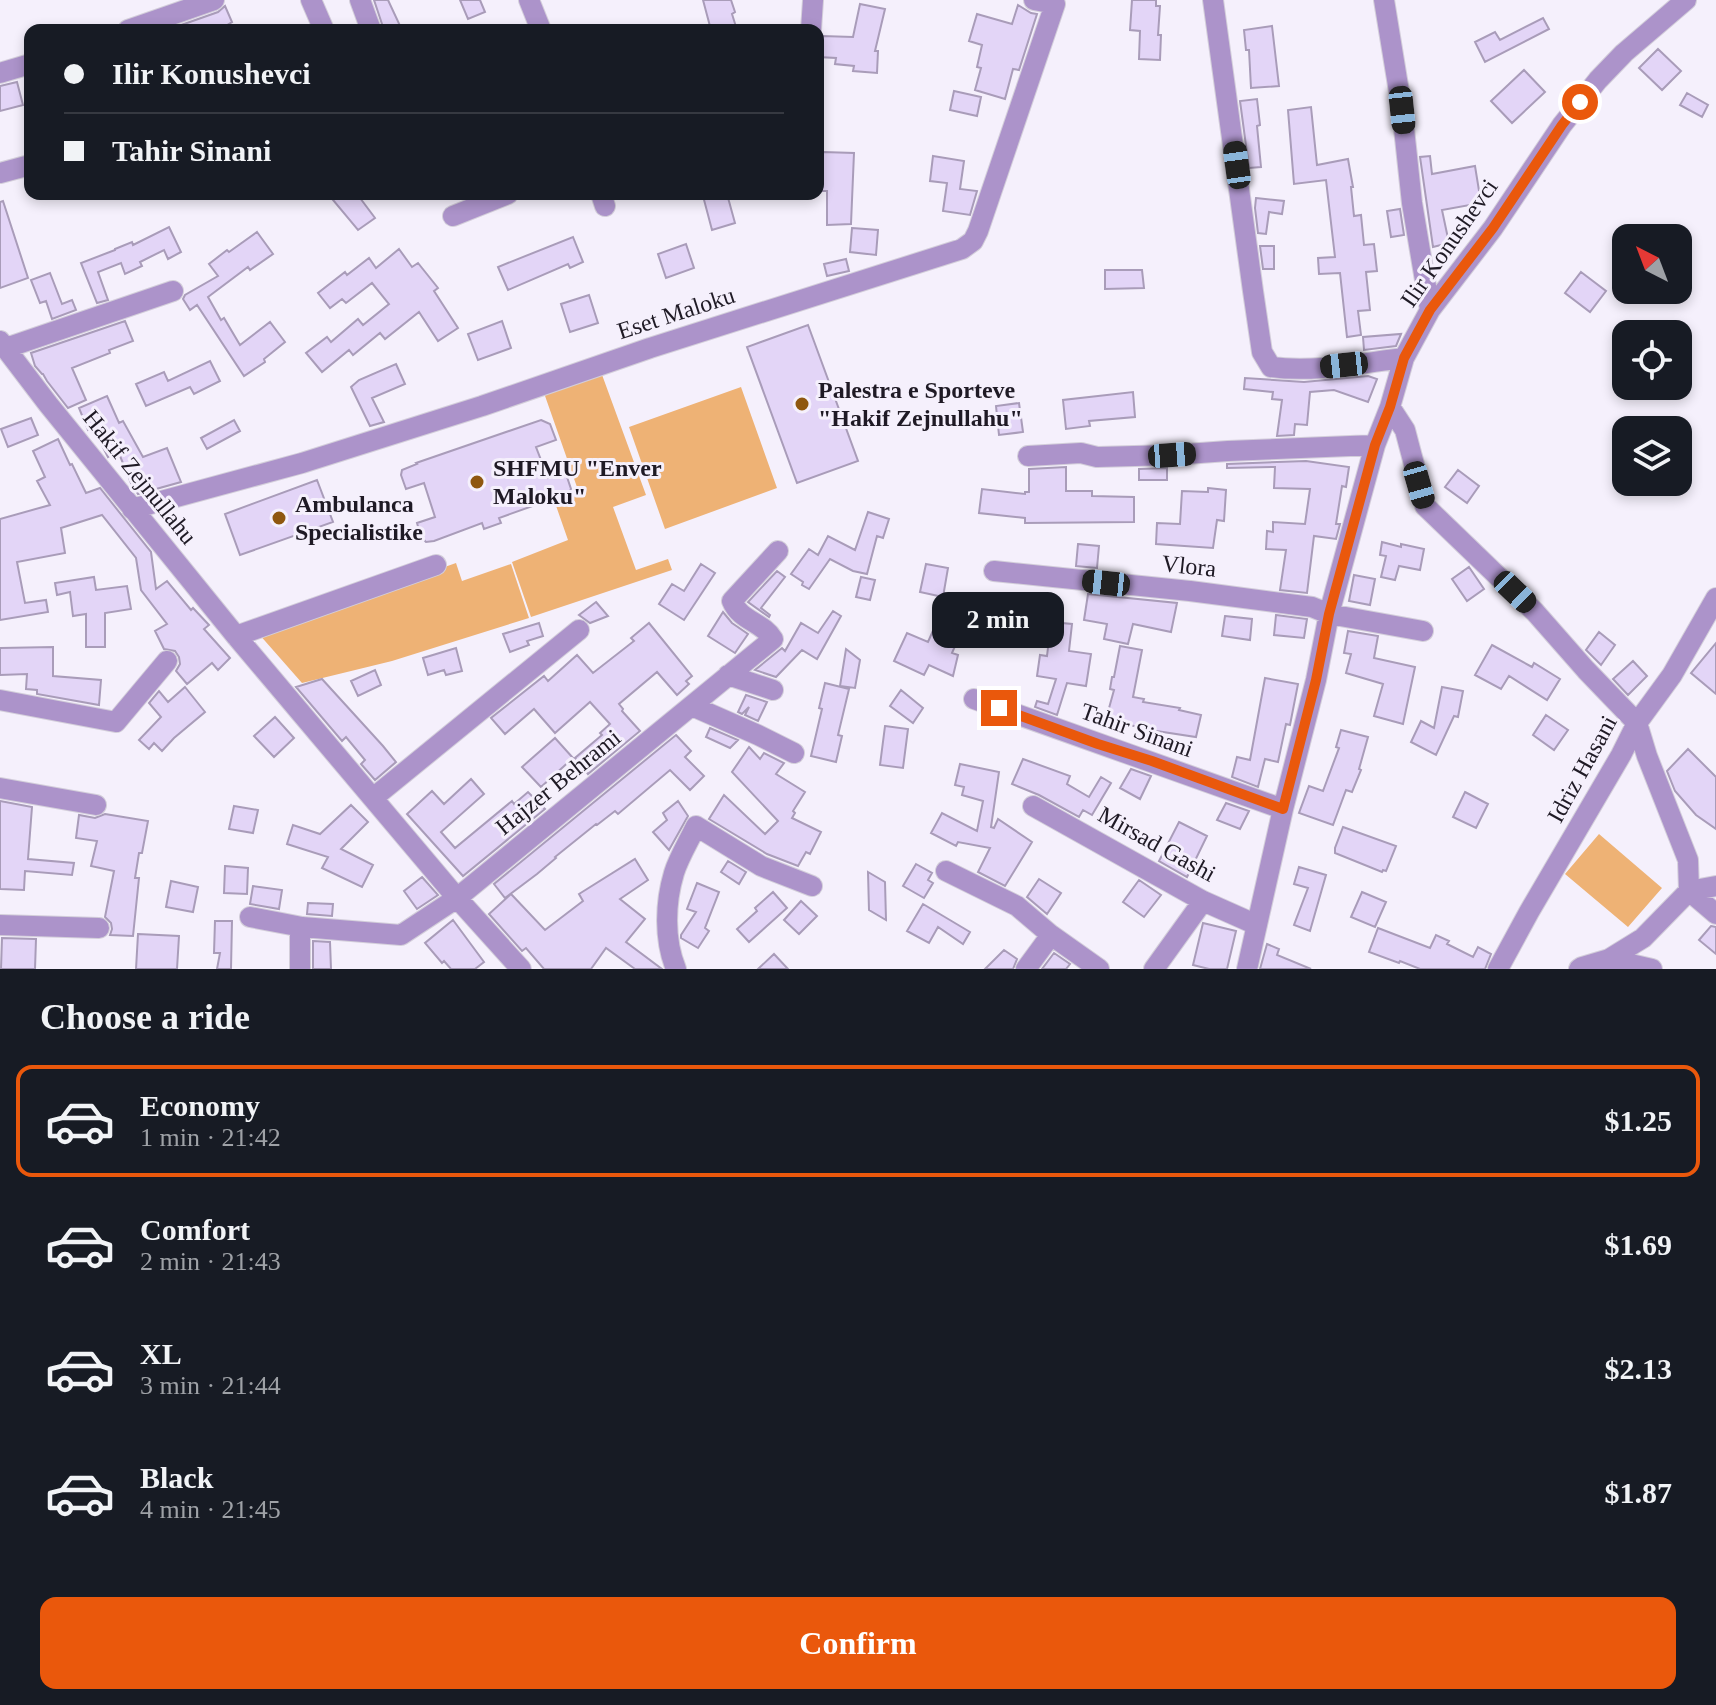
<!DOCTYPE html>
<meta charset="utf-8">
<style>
:root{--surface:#171b24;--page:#20242c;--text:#f1f3f6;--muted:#9ea1a6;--line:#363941;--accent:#ea580c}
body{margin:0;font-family:"Times New Roman",serif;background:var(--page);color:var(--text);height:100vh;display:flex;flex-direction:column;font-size:30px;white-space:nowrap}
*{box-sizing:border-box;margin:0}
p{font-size:26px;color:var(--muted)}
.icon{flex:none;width:44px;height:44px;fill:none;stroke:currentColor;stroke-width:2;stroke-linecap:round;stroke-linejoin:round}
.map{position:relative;height:969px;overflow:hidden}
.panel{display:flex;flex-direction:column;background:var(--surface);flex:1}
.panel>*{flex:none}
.top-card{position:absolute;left:24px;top:24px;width:800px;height:176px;border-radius:16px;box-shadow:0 4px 12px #0003;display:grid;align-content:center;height:176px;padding:0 40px;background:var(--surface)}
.needle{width:52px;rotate:318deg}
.controls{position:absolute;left:1612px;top:224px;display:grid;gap:16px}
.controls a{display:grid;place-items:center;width:80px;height:80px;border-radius:16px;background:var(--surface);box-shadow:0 4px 12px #0003;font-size:40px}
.end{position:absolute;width:36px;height:36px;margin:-18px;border:10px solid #ea580c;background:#fff;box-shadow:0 0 0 4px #fff}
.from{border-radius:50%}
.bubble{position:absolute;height:56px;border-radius:16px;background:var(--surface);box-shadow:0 4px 12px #0003;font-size:26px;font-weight:800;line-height:56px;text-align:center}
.car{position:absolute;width:24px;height:48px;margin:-24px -12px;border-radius:10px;box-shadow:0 0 6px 2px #0007;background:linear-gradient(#222 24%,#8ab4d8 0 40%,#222 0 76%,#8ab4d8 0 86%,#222 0)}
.top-card b{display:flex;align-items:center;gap:28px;height:76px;font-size:30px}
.top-card b+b{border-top:2px solid var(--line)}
.top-card i{width:20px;height:20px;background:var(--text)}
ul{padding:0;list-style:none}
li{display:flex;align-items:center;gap:24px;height:112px;margin:0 16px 12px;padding:0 24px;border:4px solid transparent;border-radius:16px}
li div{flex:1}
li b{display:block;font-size:30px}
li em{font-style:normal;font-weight:800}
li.active{border-color:var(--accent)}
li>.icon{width:72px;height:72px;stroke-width:1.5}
h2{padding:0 40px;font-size:36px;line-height:96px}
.button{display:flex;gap:16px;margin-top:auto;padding:16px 40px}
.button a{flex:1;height:92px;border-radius:16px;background:var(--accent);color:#fff;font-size:32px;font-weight:800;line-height:92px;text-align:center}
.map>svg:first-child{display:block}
</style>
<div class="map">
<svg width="1716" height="969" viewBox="0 0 1716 969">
<rect width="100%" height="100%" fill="#f5f0fc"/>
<path fill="#eeb275" d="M601,372L646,495L613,507L636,570L668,559L672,570L531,617L512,562L568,540L554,500L578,490L544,393Z
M741,387L777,488L665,529L629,427Z
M456,563L462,581L511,564L529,618L392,661L302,683L258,633Z
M1599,834L1662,888L1628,927L1565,874Z"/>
<path fill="#e3d5f7" stroke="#a99cb9" stroke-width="2" d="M374,0H388L402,30H384Z
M460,0H480L485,12L468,19Z
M703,0H731L735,12L732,14L737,30H711Z
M1132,0H1156V6H1160L1158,35H1161L1160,60L1139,59L1140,31L1130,30Z
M860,4L885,9L875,51H878L877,73L853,71L854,66L835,64L836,58L818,57V41L822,36L853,37Z
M1018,5L1031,13L1037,14L1019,70L1013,69L1005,99L975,90L981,68L977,67L982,45L969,41L977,14L1012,24Z
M225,6L232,22L219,30H167L218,12Z
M1543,18L1549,29L1485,62L1475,42L1495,32L1500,40Z
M1272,26L1279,86L1251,88L1249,50H1246L1244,30Z
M1658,49L1681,71L1662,90L1639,68Z
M1524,70L1545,92L1512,123L1491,101Z
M17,82L23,105L0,111V86Z
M954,91L981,97L977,116L950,110Z
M1687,93L1708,105L1702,117L1680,105Z
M1257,99L1260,125L1257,126L1261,167L1249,168L1240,101Z
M1311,107L1317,165L1348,159L1353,187H1351L1354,216L1361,215L1364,245L1374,244L1377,271L1366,272L1370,310L1358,311L1361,335L1347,337L1340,273L1319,274L1318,258L1335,257L1326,180L1294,184L1288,110Z
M823,152L854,153L851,224L827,225V191H822Z
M933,156L964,161L960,189L977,191L970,215L943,211L947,183L930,181Z
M1430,156L1432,174L1475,166L1481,203L1442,210L1449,243L1433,247L1420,157Z
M328,194H357L375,218L358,230Z
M710,194H727L735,223L712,230L703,196Z
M1256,198L1284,201L1282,214L1269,212L1266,234L1258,233L1255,208Z
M3,201L28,278L0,288V202Z
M1400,209L1404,235L1391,237L1387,211Z
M169,227L181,252L168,259L164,250L140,262L142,266L125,274L121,263L98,272L108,300L97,303L81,263L115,250V249L132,242L133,245Z
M852,228L878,230L876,255L850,252Z
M257,232L273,254L250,270L248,267L208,297L221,320L224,318L240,345L270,322L285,342L264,359L265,362L244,376L197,305L190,310L183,299L185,295L218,276L209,264L227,250L229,252Z
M573,237L583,262L570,268L568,264L508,290L498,267Z
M686,244L694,268L666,278L658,254Z
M1260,246H1274V269H1263Z
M399,249L412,267L418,263L438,288L434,291L458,328L438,341L419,312L385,339L380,333L353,355L349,350L322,372L306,353L327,337L331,342L358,319L363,325L389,304L372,283L346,303L342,299L330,308L318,293L345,272L347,275L369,258L376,268Z
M846,259L849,271L827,276L824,264Z
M1105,270H1142L1144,288L1105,289Z
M1581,272L1606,291L1590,312L1565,293Z
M50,273L62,304L72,300L76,310L52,319L46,301L40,303L31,280Z
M589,295L598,323L570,332L561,304Z
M125,321L133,341L109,350L110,353L72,368L86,400L68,408L47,381L43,374H42L35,366L31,353Z
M502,321L511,348L478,360L468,334Z
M808,325L858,461L797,483L747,347Z
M1401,334L1396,346L1364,350L1363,337Z
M210,361L220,381L194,394L190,387L146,406L136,384L164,372L168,381Z
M396,364L405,384L372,398L384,422L370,426L351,387L359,380Z
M1368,376L1377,379L1368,402L1334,390L1310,392L1307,425L1295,424L1294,435L1277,436L1282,400L1272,399L1273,392L1244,389L1245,378L1304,382Z
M1133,392L1135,417L1089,421L1090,426L1066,429L1063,400Z
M107,396L119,423L123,421L143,457L167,448L181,482L138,494L131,483L118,451L108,457L93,428L88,430L79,408Z
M1019,403L1023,432L999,435L996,406Z
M31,418L38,435L8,447L1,429Z
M234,420L240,431L207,449L201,438Z
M541,420L550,424L556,440L536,447L548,478L565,471L571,489L569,493L499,518L501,523L484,529L482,523L434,541L426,542L421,537L417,523L435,517L424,483L406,489L401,475L402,470L417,464L416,463Z
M58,439L70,465L72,464L86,493L100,488L151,552L156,589L167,581L191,610L193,608L209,625L204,629L230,658L218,670L212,663L187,684L176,671L180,664L179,657L175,651L164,649L155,631L167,624L141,590L136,558L102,515L61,528L65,553L17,562L25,603L46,600L48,612L0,620V519L50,505L37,481L45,477L33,451Z
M1306,461L1349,467L1346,487L1342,486L1336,524H1340L1336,539L1314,536L1307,593L1280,590L1286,550L1266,549L1267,531L1273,532V522L1305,524L1310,489L1274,488L1275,467L1227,468V464Z
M1066,467V491H1092V496L1134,497V522L1025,523V518L979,513L982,489L1025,494V492H1029V469Z
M1167,468V480H1139V469Z
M1458,470L1479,486L1467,503L1445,487Z
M317,480L333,522L240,555L225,514Z
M1208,488L1226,490L1224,521L1217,520L1213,548L1156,544L1157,523L1180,524L1182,491L1208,492Z
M868,512L889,519L883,538L877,536L867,574L853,571L830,559L809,589L802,585L803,582L791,574L809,549L818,555L828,536L855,550Z
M1382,542L1401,547V544L1424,549L1420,570L1399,566L1395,580L1381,577L1386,556L1380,555Z
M1078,544L1099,546L1097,568L1076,566Z
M701,564L715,573L684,620L659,604L672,584L684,591Z
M926,564L948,568L943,597L920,592Z
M1469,567L1484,589L1467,601L1452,579Z
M777,571L785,577L761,608L770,615L769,617L748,602Z
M1354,575L1375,579L1370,605L1349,601Z
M94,577L96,590L127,586L131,609L105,613V647H86V614L73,616L70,592L57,595L55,583Z
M861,577L875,580L870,600L856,597Z
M1088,594L1177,603L1171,632L1133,624L1128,644L1104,639L1107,624L1084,620Z
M596,602L608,616L590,623L579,615Z
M942,610L966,621L952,653L958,655L953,676L929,665L924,675L894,661L907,633L928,642Z
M833,611L841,616L817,659L802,650L776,677L755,670L782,648L785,651L801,623L818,633Z
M723,612L732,623L748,634L735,653L708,636Z
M1276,615L1307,619L1304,638L1274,635Z
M1225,616L1252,619L1250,640L1222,636Z
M1051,622L1072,624L1069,651L1091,654L1086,686L1067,683L1057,715L1035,707L1037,701L1048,704L1056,679L1037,676L1040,655L1047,656Z
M539,623L543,636L527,641L529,645L510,652L503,634Z
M649,623L692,676L686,681L689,684L677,695L657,672L619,704L623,709L622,711L640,731L588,774L575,758L602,735L600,733L610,724L590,702L555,733L534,709L505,734L491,718L544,676L548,681L577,655L593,673L634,641L631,638Z
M1348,631L1378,636L1374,658L1415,667L1403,724L1374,716L1383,684L1346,673L1351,654L1344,653Z
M1599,632L1615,645L1601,665L1586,650Z
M1716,643V694L1691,673Z
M1492,645L1532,667L1534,663L1560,679L1547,700L1509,676L1501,689L1475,675Z
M1120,646L1142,650L1133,697L1144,699L1143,702L1180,708L1179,710L1201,715L1196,737L1150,730L1106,719L1114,690L1110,689L1112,677H1114Z
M53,647V676L101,680L99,705L37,694V690L26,689L27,674L0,675V648Z
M456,648L462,671L446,675L444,670L428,675L423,658Z
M846,649L860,660L855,688L840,686Z
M1633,661L1647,676L1628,695L1613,679Z
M375,670L381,685L358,696L351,681Z
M1265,678L1298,684L1290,725L1286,724L1278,762L1265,759L1258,787L1232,777L1237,757L1250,760Z
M322,679L383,746L396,762L375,780L361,764L365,760L346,737L342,741L296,687Z
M825,683L849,689L838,735L842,736L836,762L811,756L822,709L819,708Z
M185,687L205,712L174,738L162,751L154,743L149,749L139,740L161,717L149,703L159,691L168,702Z
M1442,687L1463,691L1458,717L1454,716L1436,755L1411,742L1421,721L1434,728Z
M901,690L923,708L913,723L890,706Z
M746,695L767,702L758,721L745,715L749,707L742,714L738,712Z
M1546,715L1568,730L1554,750L1533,735Z
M275,717L294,738L274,757L254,736Z
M885,726L908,729L903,768L880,765Z
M710,728L738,740L730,748L706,737Z
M1341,730L1368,737L1359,769L1361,770L1352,792L1346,790L1333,825L1299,813L1309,786L1323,791L1339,748L1336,747Z
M676,735L691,751L685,757L704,776L690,790L670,770L618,814L615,811L597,825L596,824L555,857L556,858L537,874L505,898L494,884Z
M555,738L573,758L541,787L522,767Z
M749,747L760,759L764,753L784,763L776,774L805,792L793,811L795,813L792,818L821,832L810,854L806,852L798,866L767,854L709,819L724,795L765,834L778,821L732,772Z
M1688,749L1716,777V829L1696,815L1675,791L1667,771Z
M1023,759L1070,776L1067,784L1089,797L1101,777L1111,783L1092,815L1083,810L1079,817L1039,795L1012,784Z
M960,764L999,772L991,827L994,828L998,819L1032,842L1005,886L978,872L990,848L958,842L956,846L931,833L942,813L977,831L983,801L962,795L964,787L955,785Z
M1131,769L1151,776L1140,799L1120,788Z
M471,779L484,794L441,832L455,848L512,801L514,804L528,792L545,809L463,876L407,814L432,791L444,804Z
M1465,792L1488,804L1476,828L1453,817Z
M0,801L32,807L28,859L74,863L72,875L25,871L24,890L0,889Z
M678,801L688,816L669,850L653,832L667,820L663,813Z
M1226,803L1249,811L1240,829L1217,820Z
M351,805L368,822L341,849L373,865L362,887L322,868L328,857L287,844L293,825L320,834Z
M234,806L258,810L253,833L229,829Z
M105,814L148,821L142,853H139L135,878H139L133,936L110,935L112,929L111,923L105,917L114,871L91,866L97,841L76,838L79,815L95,818Z
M1179,822L1207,836L1187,877L1159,861Z
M1343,827L1396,846L1386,871L1383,870L1382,872L1335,853V848Z
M635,859L648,880L620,899L645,919L626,942L662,969H635L606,948L591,969H544L526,948L522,951L489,914L511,894L545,930L583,901L579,894Z
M728,861L746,872L739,884L721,872Z
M916,864L932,873L928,880L933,883L924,898L903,886Z
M225,866L248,868L247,894L224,893Z
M1299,867L1326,875L1310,931L1294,925L1308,888L1294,884Z
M868,872L885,882L886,920L869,910Z
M422,877L438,895L417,909L404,891Z
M1039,879L1061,893L1047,914L1027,897Z
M1139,880L1161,895L1144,917L1123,902Z
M171,881L198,887L193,912L166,907Z
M697,883L719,892L705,928L709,931L698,948L681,938V935L696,912L687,909Z
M253,886L282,890L279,909L250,904Z
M773,892L787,908L749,942L737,929L757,911L755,908Z
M1362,892L1386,902L1375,927L1351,917Z
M801,901L817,916L799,934L784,920Z
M308,903L333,904L332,916L307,914Z
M923,904L970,932L963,944L938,927L929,943L907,931Z
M453,920L484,962L475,969H451L444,961L442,963L425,943Z
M215,921H232L231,969H217L220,953H214Z
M1203,923L1236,931L1227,969H1209L1193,965Z
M1711,926L1716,927V954L1699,940Z
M1378,928L1430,948L1436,935L1449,941L1447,944L1473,957L1478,947L1491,954L1485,969H1420L1400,961L1399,963L1369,952Z
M138,934L179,936L177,969H136Z
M2,938L36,939L35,969H1Z
M313,941L330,942L331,969H313Z
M1267,944L1279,949L1277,955L1311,969H1260Z
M1004,950L1017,959L1013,969H985Z
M1054,953L1070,964L1066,969H1042Z
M774,954L788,969H758Z"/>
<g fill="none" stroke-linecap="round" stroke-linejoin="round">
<g stroke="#d3ceda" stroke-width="22">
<path id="minor" d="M311,0L324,30
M360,0L371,30
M529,0L541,30
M1213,0L1253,291L1262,352L1271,367C1314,373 1361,363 1404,358
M1384,0L1402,110L1412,203L1430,310
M128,30L214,0
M811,30L813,0
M0,73L30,64
M0,173L30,165
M601,194L605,206
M453,216L508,194
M0,341L48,404L236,636L457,898L521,969
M6,348L173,291
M1390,407L1405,430L1425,506L1535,612L1586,670L1637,723L1647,756L1688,860L1689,891L1643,938L1609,959
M1028,456L1081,453L1097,457L1172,455L1228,451L1375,445
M132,509L302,463L482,406L650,348L962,249L973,241L978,231L1055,4L1034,0
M994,571L1190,591L1312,607L1329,614L1423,631
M236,636L436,565
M728,675L773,690
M974,699C1077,735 1180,773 1283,809
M0,700L116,722L167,661
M692,706L758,735L794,753
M0,788L96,805
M373,798L579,630
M1033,806L1203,901L1257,925
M946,871L1017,906L1051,935L1099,969
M1689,891L1716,914
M1689,891L1716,886
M250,917L302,927L401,935L457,898L773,639C763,622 740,621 732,601L778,551
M0,925L99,928
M300,969V934L302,927
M676,969C664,940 665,903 674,873C679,857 689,841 696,826L761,866L812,886
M1026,969L1051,935
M1154,969L1203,901
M1247,969L1283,809L1316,680L1329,614L1375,445L1390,407L1404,358L1430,310L1493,228L1562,125L1598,80L1624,53L1686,0
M1498,969L1529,912L1621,755L1637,723L1672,675L1716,598
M1579,969L1582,967L1609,959L1652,969"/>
</g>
<use href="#minor" stroke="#ac93ca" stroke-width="20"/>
</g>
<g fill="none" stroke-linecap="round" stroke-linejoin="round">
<path stroke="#ea580c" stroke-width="10" d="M999,708L1098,744L1152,761L1283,809L1316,680L1329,614L1375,445L1390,407L1404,358L1430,310L1493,228L1562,125L1580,102"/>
</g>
<g fill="#8f570f" stroke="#f5f0fc" stroke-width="3">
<circle cx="802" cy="404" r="8"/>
<circle cx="477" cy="482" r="8"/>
<circle cx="279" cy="518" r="8"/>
</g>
<g text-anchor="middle" stroke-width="6" stroke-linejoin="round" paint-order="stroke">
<g font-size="24" fill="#1f1a25" stroke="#f5f0fc">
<text transform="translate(1449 243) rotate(-55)" y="8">Ilir Konushevci</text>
<text transform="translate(676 313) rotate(-18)" y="8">Eset Maloku</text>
<text transform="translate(140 477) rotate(51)" y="8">Hakif Zejnullahu</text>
<text transform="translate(1189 566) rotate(6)" y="8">Vlora</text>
<text transform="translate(1137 730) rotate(20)" y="8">Tahir Sinani</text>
<text transform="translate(1582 769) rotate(-61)" y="8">Idriz Hasani</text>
<text transform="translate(558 782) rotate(-39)" y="8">Hajzer Behrami</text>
<text transform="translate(1157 844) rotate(29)" y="8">Mirsad Gashi</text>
</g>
<g font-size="24" font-weight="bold" fill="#1f1a25" stroke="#f5f0fc" text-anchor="start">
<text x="818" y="398">Palestra e Sporteve<tspan x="818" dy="28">"Hakif Zejnullahu"</tspan></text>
<text x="493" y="476">SHFMU "Enver<tspan x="493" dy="28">Maloku"</tspan></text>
<text x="295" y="512">Ambulanca<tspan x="295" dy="28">Specialistike</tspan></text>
</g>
</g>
</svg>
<div class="controls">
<a><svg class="needle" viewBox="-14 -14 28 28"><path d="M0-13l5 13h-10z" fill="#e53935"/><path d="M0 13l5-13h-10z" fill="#9ea1a6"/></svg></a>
<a><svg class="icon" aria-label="locate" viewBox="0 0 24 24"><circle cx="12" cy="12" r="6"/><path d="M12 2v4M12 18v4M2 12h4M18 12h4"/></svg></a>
<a><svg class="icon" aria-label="layers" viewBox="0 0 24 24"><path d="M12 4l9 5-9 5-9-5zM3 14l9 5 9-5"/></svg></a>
</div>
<i class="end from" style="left:1580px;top:102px"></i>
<i class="end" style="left:999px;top:708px"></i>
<div class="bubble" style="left:932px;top:592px;width:132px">2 min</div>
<i class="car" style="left:1402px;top:110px;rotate:174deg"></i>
<i class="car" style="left:1237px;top:165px;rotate:352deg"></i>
<i class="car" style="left:1344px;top:365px;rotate:264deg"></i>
<i class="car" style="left:1172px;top:455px;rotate:86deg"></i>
<i class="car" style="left:1419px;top:485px;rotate:164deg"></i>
<i class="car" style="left:1106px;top:583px;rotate:276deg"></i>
<i class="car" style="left:1515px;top:592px;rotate:134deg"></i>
<div class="top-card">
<b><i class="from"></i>Ilir Konushevci</b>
<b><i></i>Tahir Sinani</b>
</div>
</div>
<section class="panel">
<h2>Choose a ride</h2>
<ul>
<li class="active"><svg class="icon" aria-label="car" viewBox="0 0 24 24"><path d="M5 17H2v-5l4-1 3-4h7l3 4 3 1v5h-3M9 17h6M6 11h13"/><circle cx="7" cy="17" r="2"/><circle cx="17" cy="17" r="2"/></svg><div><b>Economy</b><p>1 min · 21:42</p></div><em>$1.25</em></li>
<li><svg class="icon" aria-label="car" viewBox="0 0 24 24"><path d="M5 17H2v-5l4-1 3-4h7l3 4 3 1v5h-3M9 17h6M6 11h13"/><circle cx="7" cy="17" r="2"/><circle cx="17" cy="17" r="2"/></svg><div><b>Comfort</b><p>2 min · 21:43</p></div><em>$1.69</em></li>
<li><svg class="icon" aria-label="car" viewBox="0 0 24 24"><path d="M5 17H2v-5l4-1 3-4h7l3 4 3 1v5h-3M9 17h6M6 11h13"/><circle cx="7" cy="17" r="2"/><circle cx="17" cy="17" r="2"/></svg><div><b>XL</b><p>3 min · 21:44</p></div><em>$2.13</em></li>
<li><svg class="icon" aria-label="car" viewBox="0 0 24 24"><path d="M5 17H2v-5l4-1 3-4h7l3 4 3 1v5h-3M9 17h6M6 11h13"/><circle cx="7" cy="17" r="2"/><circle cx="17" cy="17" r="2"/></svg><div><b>Black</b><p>4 min · 21:45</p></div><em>$1.87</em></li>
</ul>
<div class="button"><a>Confirm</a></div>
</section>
